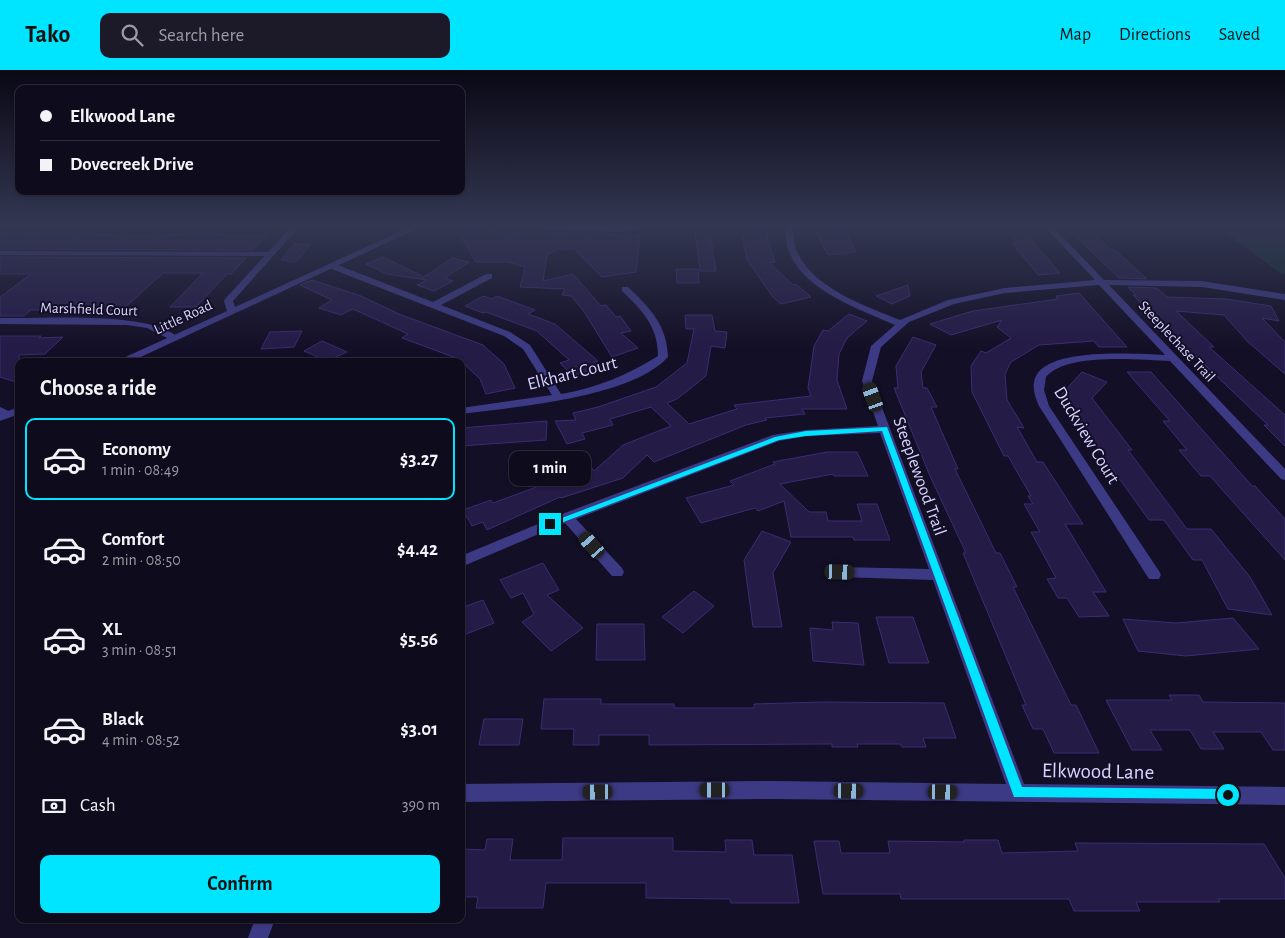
<!DOCTYPE html>
<meta charset="utf-8">
<style>
:root{--surface:#0e0b1c;--page:#1c1929;--text:#f1f3f6;--muted:#9b9ba3;--line:#2e2b3b;--accent:#00e5ff}
body{margin:0;font-family:"Alegreya Sans",sans-serif;background:var(--page);color:var(--text);height:100vh;display:flex;flex-direction:column;font-size:19px;white-space:nowrap}
*{box-sizing:border-box;margin:0}
p{font-size:16px;color:var(--muted)}
.icon{flex:none;width:28px;height:28px;fill:none;stroke:currentColor;stroke-width:2;stroke-linecap:round;stroke-linejoin:round}
.map{position:relative;flex:1;overflow:hidden}
.panel{position:absolute;left:15px;top:288px;width:450px;height:565px;display:flex;flex-direction:column;background:var(--surface);border-radius:10px;box-shadow:0 1px 4px #0004,0 0 0 1px var(--line)}
.panel>*{flex:none}
.guide{position:absolute;left:15px;top:15px;width:450px;height:110px;border-radius:10px;box-shadow:0 1px 4px #0004,0 0 0 1px var(--line);display:grid;align-content:center;height:110px;padding:0 25px;background:var(--surface)}
.end{position:absolute;width:22px;height:22px;margin:-11px;border:6px solid #00e5ff;background:#111;box-shadow:0 0 0 2px #111}
.from{border-radius:50%}
.bubble{position:absolute;height:35px;border-radius:10px;background:var(--surface);box-shadow:0 1px 4px #0004,0 0 0 1px var(--line);font-size:16px;font-weight:700;line-height:35px;text-align:center}
.car{position:absolute;width:15px;height:30px;margin:-15px -8px;border-radius:6px;box-shadow:0 0 4px 1px #0007;background:linear-gradient(#222 24%,#8ab4d8 0 40%,#222 0 76%,#8ab4d8 0 86%,#222 0)}
.guide b{display:flex;align-items:center;gap:18px;height:48px;font-size:19px}
.guide b+b{border-top:1px solid var(--line)}
.guide i{width:12px;height:12px;background:var(--text)}
ul{padding:0;list-style:none}
li{display:flex;align-items:center;gap:15px;height:82px;margin:0 10px 8px;padding:0 15px;border:2px solid transparent;border-radius:10px}
li div{flex:1}
li b{display:block;font-size:19px}
li em{font-style:normal;font-weight:700}
li.active{border-color:var(--accent)}
li>.icon{width:45px;height:45px;stroke-width:1.5}
h2{padding:0 25px;font-size:22px;line-height:60px}
.pay{display:flex;align-items:center;gap:12px;height:55px;padding:0 25px;font-size:19px}
.pay p{margin-inline-start:auto}
.primary-button{display:flex;gap:10px;margin-top:auto;padding:10px 25px}
.primary-button a{flex:1;height:58px;border-radius:10px;background:var(--accent);color:#111;font-size:20px;font-weight:700;line-height:58px;text-align:center}
header{display:flex;align-items:center;gap:30px;box-sizing:border-box;height:70px;padding:0 25px;background:var(--accent);color:#111}
header strong{font-size:24px}
nav{display:flex;gap:28px;margin-inline-start:auto;font-size:18px}
.search{width:350px;height:45px;background:var(--page);display:flex;align-items:center;gap:12px;box-sizing:border-box;padding:0 18px;border-radius:10px;color:var(--muted);font-size:19px}
.map>svg:first-child{display:block}
</style>
<header>
<strong>Tako</strong>
<div class="search"><svg class="icon" aria-label="search" viewBox="0 0 24 24"><circle cx="10" cy="10" r="6"/><path d="M15 15l6 6"/></svg>Search here</div>
<nav><a>Map</a><a>Directions</a><a>Saved</a></nav>
</header>
<div class="map">
<svg width="1285" height="868" viewBox="0 0 1285 868">
<rect width="100%" height="100%" fill="#130f26"/>
<path fill="#12302f" d="M1218,156H1285V204H1281Z"/>
<path fill="#241b47" stroke="#3b2d73" d="M454,156H479L483,163L491,160L507,167L509,163L530,164L531,163L640,165L636,202L602,207L574,179H559L547,185L543,211L573,204L601,236L606,235L616,247L620,246L631,261L621,263L638,278L612,287L583,240L571,226L562,225L565,219L520,217L525,197L508,192H476Z
M748,156H769L767,168L775,192L770,193L793,215L796,214L811,227L781,234L773,227L747,190L742,165H746Z
M813,156H846L845,160L856,182L828,185Z
M1003,156H1020L1060,203L1038,205L1012,173H1018Z
M1065,156H1084L1111,180H1115L1147,209L1119,208Z
M695,162H710L716,201H700Z
M0,163L137,165L210,164L266,166L253,180L0,179Z
M294,174H311L296,192L281,190Z
M0,187L246,188L231,204H227L196,237H170L203,203H163L121,241L49,238L47,240H31L24,246H0V227L31,204H0Z
M383,187L424,207L452,188L469,192L445,208L453,211L434,221L417,215L427,210L387,204L366,194Z
M676,199H698L699,213H677Z
M312,210L361,226L399,244L483,275L504,294L515,318L486,324L480,309L459,289L402,268L408,264L353,239L341,245L319,238L332,230L300,215Z
M908,215L910,226L892,234L876,226Z
M1128,217L1157,218L1167,227L1226,229L1271,236L1279,251L1262,248L1285,272V304L1248,272L1224,245L1176,241L1214,277H1209L1285,345V376L1264,355H1268L1167,259L1133,225H1136Z
M1079,223L1127,277H1099L1094,271L1039,275L1011,292L1005,304L1007,330L1024,358L1017,357L1037,392H1043L1083,454H1065L1106,522H1093L1109,546L1079,547L1067,528H1058L1047,509L1056,508L1031,462H1040L1024,434H1033L1028,426H1031L1008,386H1004L972,322L971,296L981,281L986,283L1011,268L997,257L1002,250L951,265L930,254L973,241L1058,229L1056,226Z
M483,226L492,229L497,226L535,240L528,244L555,254L598,291L594,292L599,297L573,306L560,293L569,290L537,261L486,242L483,243L465,236Z
M849,244L867,251L847,268L839,284L837,310L847,339H802L805,344L765,348L767,350L746,355L654,392L647,385L623,408L561,428L560,427L487,460L483,452L472,456L463,440L491,430L493,433L591,397L594,401L623,375L671,356L651,337L610,349L613,355L582,363L585,369L567,374L555,351L576,350L573,343L598,337L656,317L687,293L694,259H686L685,245H712L715,261L727,262L725,278L711,276L706,306L677,329L667,333L689,354L737,339L734,335L811,326L808,318L814,276L823,260L828,261Z
M302,261L294,277L261,279L270,262Z
M0,266H41L39,268L63,267L45,284L19,285V313L0,307Z
M913,267L936,275L921,302L923,318H927L937,337H931L958,399H955L996,483H1000L1017,517H1013L1071,635H1076L1099,683H1054L1043,659H1033L1022,635H1026L963,483H966L930,406L894,318H898L896,296Z
M322,271L347,282L327,291L304,281Z
M1082,302L1107,312L1092,328L1132,380H1128L1187,459H1211L1250,507L1272,545L1228,539L1202,490H1193L1164,450H1149L1083,358H1086L1062,324Z
M1127,302H1151L1252,416H1255L1285,449V490L1210,406H1201L1179,380H1187L1163,351H1170Z
M547,351L546,370L461,376V358Z
M827,382H857L868,406H834L833,404L780,414L809,442H826L828,451H862L857,434H877L890,470H854L853,467H791L784,431L758,441L755,438L701,453L686,428L734,415L730,411L775,394L773,392Z
M762,461L791,472L773,503L782,557H753L744,490Z
M543,493L559,520L547,525L583,558L551,581L522,552L534,544L523,523L511,528L500,510Z
M694,521L714,536L683,563L662,547Z
M483,530L494,553L461,566V538Z
M876,547H913L929,593H889Z
M1233,548L1259,579L1186,586L1138,581L1123,549L1176,553Z
M832,552L858,553L864,595L813,591L810,558L833,560Z
M597,554H644L645,590H596Z
M1169,625H1199L1203,632L1285,633V680H1273L1261,662H1213L1224,679H1201L1190,660H1150L1162,680H1132L1106,630H1172Z
M544,629H601V634H674V638H754V634L823,632L944,633L956,668H923L926,677H902L900,674H857L858,677H832V674L649,675V665H599V675H573L574,659H541Z
M484,649H523L519,675H479Z
M563,768H673V781L726,782L725,770H752L754,785H792L799,833H731L730,829L646,828V813H546L543,838H476L478,827H461V779L485,780L487,769H513L510,790H562Z
M964,770H998L1002,783L1078,781L1075,773L1264,774L1285,808V829H1218L1220,832H1136L1140,841H1074L1069,829H901L900,824H823L814,771H839L841,783H890L888,771L964,772Z"/>
<g fill="none" stroke-linecap="round" stroke-linejoin="round">
<path fill="#3d3a85" fill-rule="evenodd" d="M539,156H650L619,162L543,158Z
M785,156H793C793,162 793,170 795,176C807,216 865,236 900,250L948,230L1005,218L1095,210L1044,156H1052L1104,210L1202,211L1285,224V230L1202,217L1109,215L1285,399V410L1281,409L1170,291C1140,290 1067,282 1046,307L1044,320L1049,336L1159,501L1161,505L1159,509H1149L1039,336C1035,327 1031,316 1036,306C1051,277 1136,284 1165,285L1099,215L1005,223L954,234L909,252L881,277L872,311L1024,714L1285,717V735L773,729L461,732V714L773,711L1006,714L933,510L840,507L835,506L833,502L835,498L840,497L929,499L880,363L806,366L779,371L576,449L622,498L624,502L622,506H612L565,453L461,497V486L562,444L773,365L806,360L878,356L862,311L871,276L895,255C857,238 800,220 787,176C786,170 786,162 785,156Z
M0,181L270,182L274,184L270,186L0,185Z
M329,194H335L433,232L486,204H492V208L441,235L510,262L530,275L561,324C596,318 628,305 658,286C658,256 642,240 622,221V217H628C650,238 667,255 668,287C631,328 514,337 461,344V338L552,325L523,279L504,266L329,198Z
M0,248C41,249 151,240 179,268L174,271L171,270L147,258L127,255L0,254Z
M0,337L15,344L10,347L0,344Z
M255,849H275L268,868H248Z"/>
<path fill="#3d3a85" fill-rule="evenodd" d="M292,156H300L233,231L235,237L412,156H423L132,291H119L121,289L227,241L224,231L225,229Z
M19,337V344L0,351V344Z"/>
</g>
<linearGradient id="sky" x2="0" y2="1"><stop stop-color="#0a0815"/><stop offset="0.56" stop-color="#333752"/><stop offset="1" stop-color="#333752" stop-opacity="0"/></linearGradient>
<rect width="1285" height="278" fill="url(#sky)"/>
<path fill="#00e5ff" d="M887,357L1022,717L1228,719L1232,721V729L1014,727L882,361L806,366L779,370L553,456L546,454L775,367L806,361Z"/>
<g text-anchor="middle" stroke-width="4" stroke-linejoin="round" paint-order="stroke">
<g font-size="15" fill="#d9d4ff" stroke="#130f26">
<text transform="translate(89 239) rotate(2)" y="5">Marshfield Court</text>
<text transform="translate(183 247) rotate(-25)" y="5">Little Road</text>
<text transform="translate(1177 271) rotate(47)" y="5">Steeplechase Trail</text>
</g>
<g font-size="18" fill="#d9d4ff" stroke="#130f26">
<text transform="translate(572 303) rotate(-14)" y="6">Elkhart Court</text>
<text transform="translate(1087 365) rotate(59)" y="6">Duckview Court</text>
<text transform="translate(920 406) rotate(70)" y="6">Steeplewood Trail</text>
</g>
<g font-size="21" fill="#d9d4ff" stroke="#130f26">
<text transform="translate(1098 701) rotate(1)" y="7">Elkwood Lane</text>
</g>
</g>
</svg>
<i class="end from" style="left:1228px;top:725px"></i>
<i class="end" style="left:550px;top:454px"></i>
<div class="bubble" style="left:509px;top:381px;width:82px">1 min</div>
<i class="car" style="left:873px;top:327px;rotate:340deg"></i>
<i class="car" style="left:592px;top:475px;rotate:319deg"></i>
<i class="car" style="left:840px;top:502px;rotate:92deg"></i>
<i class="car" style="left:715px;top:720px;rotate:270deg"></i>
<i class="car" style="left:849px;top:721px;rotate:91deg"></i>
<i class="car" style="left:598px;top:722px;rotate:269deg"></i>
<i class="car" style="left:943px;top:722px;rotate:91deg"></i>
<div class="guide">
<b><i class="from"></i>Elkwood Lane</b>
<b><i></i>Dovecreek Drive</b>
</div>
<section class="panel">
<h2>Choose a ride</h2>
<ul>
<li class="active"><svg class="icon" aria-label="car" viewBox="0 0 24 24"><path d="M5 17H2v-5l4-1 3-4h7l3 4 3 1v5h-3M9 17h6M6 11h13"/><circle cx="7" cy="17" r="2"/><circle cx="17" cy="17" r="2"/></svg><div><b>Economy</b><p>1 min · 08:49</p></div><em>$3.27</em></li>
<li><svg class="icon" aria-label="car" viewBox="0 0 24 24"><path d="M5 17H2v-5l4-1 3-4h7l3 4 3 1v5h-3M9 17h6M6 11h13"/><circle cx="7" cy="17" r="2"/><circle cx="17" cy="17" r="2"/></svg><div><b>Comfort</b><p>2 min · 08:50</p></div><em>$4.42</em></li>
<li><svg class="icon" aria-label="car" viewBox="0 0 24 24"><path d="M5 17H2v-5l4-1 3-4h7l3 4 3 1v5h-3M9 17h6M6 11h13"/><circle cx="7" cy="17" r="2"/><circle cx="17" cy="17" r="2"/></svg><div><b>XL</b><p>3 min · 08:51</p></div><em>$5.56</em></li>
<li><svg class="icon" aria-label="car" viewBox="0 0 24 24"><path d="M5 17H2v-5l4-1 3-4h7l3 4 3 1v5h-3M9 17h6M6 11h13"/><circle cx="7" cy="17" r="2"/><circle cx="17" cy="17" r="2"/></svg><div><b>Black</b><p>4 min · 08:52</p></div><em>$3.01</em></li>
</ul>
<div class="pay"><svg class="icon" aria-label="cash" viewBox="0 0 24 24"><path d="M3 7h18v10H3z"/><circle cx="12" cy="12" r="2"/></svg>Cash<p>390 m</p></div>
<div class="primary-button"><a>Confirm</a></div>
</section>
</div>
